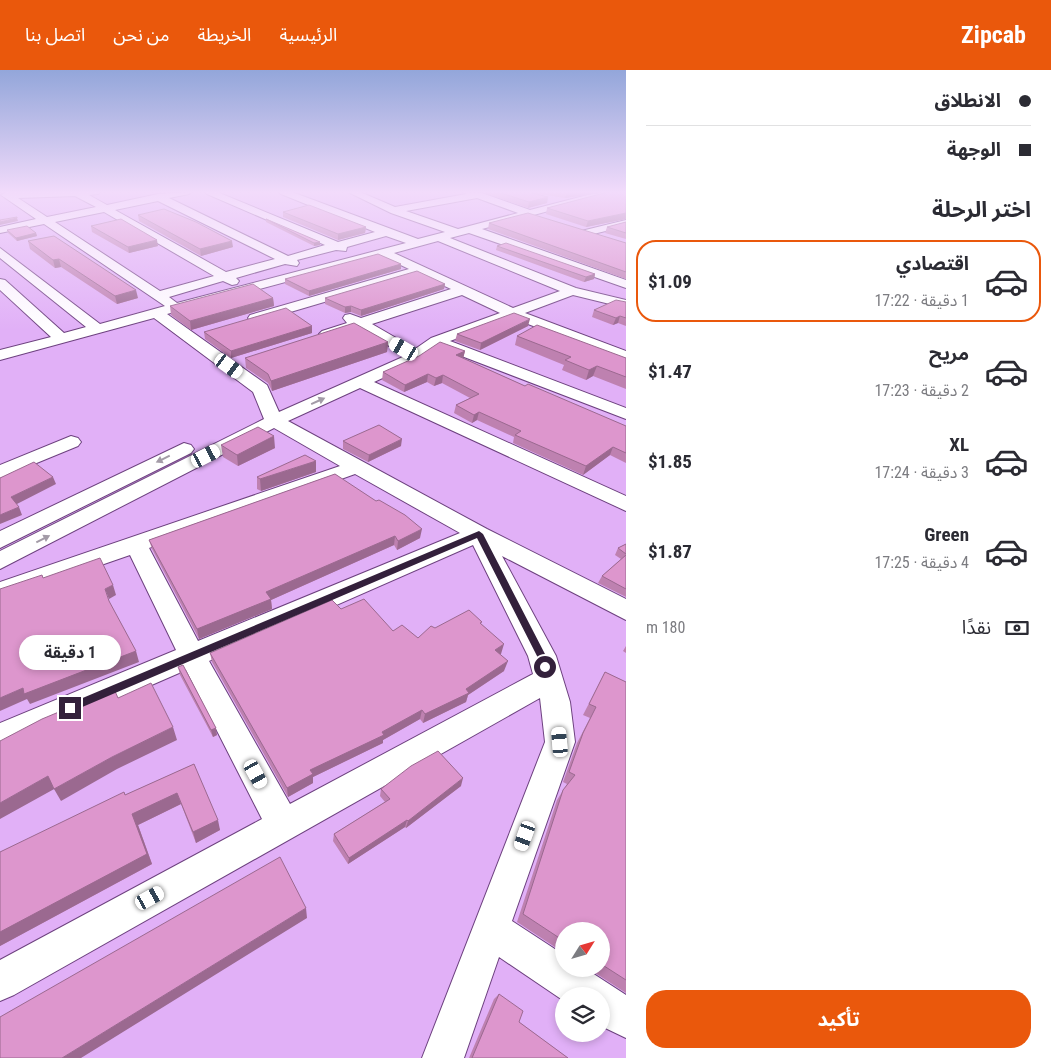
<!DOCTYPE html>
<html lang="ar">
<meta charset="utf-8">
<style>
:root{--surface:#fff;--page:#f2f2f3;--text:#2b2b33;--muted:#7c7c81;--line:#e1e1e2;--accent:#ea580c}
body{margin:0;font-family:"Roboto Condensed","Noto Sans Arabic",sans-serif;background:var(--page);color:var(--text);direction:rtl;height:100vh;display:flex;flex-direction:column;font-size:19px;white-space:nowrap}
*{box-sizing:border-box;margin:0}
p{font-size:16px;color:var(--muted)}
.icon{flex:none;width:28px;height:28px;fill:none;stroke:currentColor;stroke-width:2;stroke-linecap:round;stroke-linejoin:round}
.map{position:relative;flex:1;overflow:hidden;direction:ltr}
.side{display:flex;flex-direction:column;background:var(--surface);width:425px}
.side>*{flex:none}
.top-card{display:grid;align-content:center;height:110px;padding:0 20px;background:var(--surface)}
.needle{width:32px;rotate:53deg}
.tools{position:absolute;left:555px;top:852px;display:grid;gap:10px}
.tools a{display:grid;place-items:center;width:55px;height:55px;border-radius:50%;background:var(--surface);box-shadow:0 2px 8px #0003;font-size:25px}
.end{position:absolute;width:22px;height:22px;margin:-11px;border:6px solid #33203b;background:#fff;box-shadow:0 0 0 2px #fff}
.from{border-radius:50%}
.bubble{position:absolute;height:35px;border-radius:18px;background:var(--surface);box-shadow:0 2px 8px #0003;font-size:16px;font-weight:700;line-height:35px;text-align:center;direction:rtl}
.car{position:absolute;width:15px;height:30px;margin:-15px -8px;border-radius:6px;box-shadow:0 0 4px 1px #0007;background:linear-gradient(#fff 24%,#345 0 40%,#fff 0 76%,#345 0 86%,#fff 0)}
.top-card b{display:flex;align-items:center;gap:18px;height:48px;font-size:19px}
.top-card b+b{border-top:1px solid var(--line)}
.top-card i{width:12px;height:12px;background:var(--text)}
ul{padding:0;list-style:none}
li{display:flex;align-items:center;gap:15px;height:82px;margin:0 10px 8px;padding:0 10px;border:2px solid transparent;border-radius:20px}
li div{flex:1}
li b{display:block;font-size:19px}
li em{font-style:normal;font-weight:700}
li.on{border-color:var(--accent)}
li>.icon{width:45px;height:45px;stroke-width:1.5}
h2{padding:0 20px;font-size:22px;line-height:60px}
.pay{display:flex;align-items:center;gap:12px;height:55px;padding:0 20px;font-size:19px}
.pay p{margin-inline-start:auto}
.button{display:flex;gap:10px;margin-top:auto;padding:10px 20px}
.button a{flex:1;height:58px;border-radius:20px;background:var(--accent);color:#fff;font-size:20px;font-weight:700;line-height:58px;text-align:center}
header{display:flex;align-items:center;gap:30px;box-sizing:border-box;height:70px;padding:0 25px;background:var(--accent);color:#fff}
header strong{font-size:24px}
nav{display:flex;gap:28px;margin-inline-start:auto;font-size:18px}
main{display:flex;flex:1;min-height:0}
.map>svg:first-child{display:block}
</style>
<header>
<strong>Zipcab</strong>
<nav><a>الرئيسية</a><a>الخريطة</a><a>من نحن</a><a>اتصل بنا</a></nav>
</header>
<main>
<section class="side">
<div class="top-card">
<b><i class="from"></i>الانطلاق</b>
<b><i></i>الوجهة</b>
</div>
<h2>اختر الرحلة</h2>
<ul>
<li class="on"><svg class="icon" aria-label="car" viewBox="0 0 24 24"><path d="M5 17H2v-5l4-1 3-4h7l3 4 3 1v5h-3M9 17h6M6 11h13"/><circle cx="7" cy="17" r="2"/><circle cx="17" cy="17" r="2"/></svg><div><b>اقتصادي</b><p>1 دقيقة · 17:22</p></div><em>$1.09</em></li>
<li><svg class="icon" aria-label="car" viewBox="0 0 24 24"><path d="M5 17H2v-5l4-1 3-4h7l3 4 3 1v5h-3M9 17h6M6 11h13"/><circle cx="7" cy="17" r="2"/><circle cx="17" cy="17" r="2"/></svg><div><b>مريح</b><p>2 دقيقة · 17:23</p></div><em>$1.47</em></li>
<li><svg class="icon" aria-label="car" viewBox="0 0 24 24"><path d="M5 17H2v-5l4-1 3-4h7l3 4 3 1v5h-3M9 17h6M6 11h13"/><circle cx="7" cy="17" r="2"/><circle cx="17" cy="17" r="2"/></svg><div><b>XL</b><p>3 دقيقة · 17:24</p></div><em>$1.85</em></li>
<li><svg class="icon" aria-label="car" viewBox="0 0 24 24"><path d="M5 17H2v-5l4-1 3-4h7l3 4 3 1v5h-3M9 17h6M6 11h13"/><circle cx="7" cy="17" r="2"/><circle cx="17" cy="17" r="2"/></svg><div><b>Green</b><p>4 دقيقة · 17:25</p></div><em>$1.87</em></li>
</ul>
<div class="pay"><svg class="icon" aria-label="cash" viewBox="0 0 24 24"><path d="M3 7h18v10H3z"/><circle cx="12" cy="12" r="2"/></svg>نقدًا<p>180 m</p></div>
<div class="button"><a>تأكيد</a></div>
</section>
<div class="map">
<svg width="626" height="988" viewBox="0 0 626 988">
<rect width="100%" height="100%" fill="#e1b0f7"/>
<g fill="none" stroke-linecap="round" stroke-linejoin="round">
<g stroke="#6d417f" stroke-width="2">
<path id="minor" d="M21,122H100L98,124L89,125L107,135L158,124L191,122L189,124L169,128L288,186L325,175L207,124L205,122H217L338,172L375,162L281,124L279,122H292L418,169L445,162L391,143L348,122H360L395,137L466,124L464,122L482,123L530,140L599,122H613L611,124L482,159L626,210V218L469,163L450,168L576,218L626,230V238L573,225L525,243L626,281V291L512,248L450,271L626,338V349L438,277L417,292L374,312L626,426V441L360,318L288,351L487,459L626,529V550L502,486L556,586L570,632L575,672L512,851L564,885V899H586L626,925V968L601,956V926H564V931L499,887L464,988H422L545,672L540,628L14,925L0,931V890L262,749L186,600L0,681V653L176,580L130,485L0,530V512L340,396L274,358L0,499V481L264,349L253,322L154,248L0,290V280L51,267L0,220V209L5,210L64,263L86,257L0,188V178L100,254L165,236L44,154L0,163V157L36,149L1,125L6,122ZM75,126L96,137L47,147L18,128ZM477,128L518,143L458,159L406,141ZM158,131L275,189L226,202L115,140ZM104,142L214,206L160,221L55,152ZM386,166L406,173L177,233L169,227L223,211L232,215L237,214L239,211L236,208L285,194L297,196L299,193L297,190L336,180L346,181L347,177ZM438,171L560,221L513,238L394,183ZM382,186L409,199L250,245L248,248L250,251H260L419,204L451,219L361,248L350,244L345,245L343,248L347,253L322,261L319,264L327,269L358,259L404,284L412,279L410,276L372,254L462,225L500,243L431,268L405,286L279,342L267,315L167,244ZM355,404L460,463L198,571L149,478ZM473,475L528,586L533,604L290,734L209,591Z
M626,150V156L573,169L567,166L569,164Z
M71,366L78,368L81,372L78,376L0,408V395Z
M184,373L191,375L194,379L191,383L0,478V461Z"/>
</g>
<use href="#minor" fill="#fff" fill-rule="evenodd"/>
</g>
<path fill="#be81b0" d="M481,122H626V149L586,157L546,144L547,138L608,122L565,128L533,123L548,127L547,133L528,138Z
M283,142L366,157L365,163L338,170L283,147Z
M138,145L233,177L201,186L139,151Z
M266,149L320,175L314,176L266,152Z
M626,152V169L605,163L607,157Z
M489,153L626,173V209L488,159Z
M91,156L158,176L129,183L92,162Z
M7,160L36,163L37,166L17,171L8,163Z
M28,171L138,228L117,234L61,197L55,198L30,179Z
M497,176L595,204L594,209L584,212L496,180Z
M401,194V199L309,226L285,214V209Z
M445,214L444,219L361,246L351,242L345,243L325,234V228Z
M273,228L274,236L191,260L171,245L170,236Z
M626,232V256L618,253L613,255L592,247L594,240Z
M312,256V263L231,288L205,269L204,262Z
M528,256L480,280L455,271L457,264Z
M517,266L626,288V319L593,306L586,310L562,300L564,295L515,275Z
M388,272L387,282L272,321L268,313L246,298L245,288Z
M465,281L463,288L525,316L626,356V393L610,385L583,405L513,373L514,367L477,350L472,353L454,343L456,335L470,328L442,313L434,316L427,312L404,322L382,310L383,302Z
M343,371L401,376L368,392L343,379Z
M221,375L275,378L238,396L223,387Z
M316,402L261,421L257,419V407Z
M335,404L420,468L397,480L394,475L271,530L272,539L199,569L152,479L149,470Z
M626,474V527L598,513L602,506L621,489L615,485L618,478Z
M341,539L393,561L418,568L435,558L481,555L501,584H500L504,601L468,625L466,632L423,653L420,649L383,670V673L313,707V713L288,727L212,592L210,583Z
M626,576V583L623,581Z
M178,597L217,665L213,667L180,605Z
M605,602L626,612V923L589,899H601V861H564V883L517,852L557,730L567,714L563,712L577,673L590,648L583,645Z
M194,694L220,760L196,773L181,734L138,755L152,794L0,876V782Z
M461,716L406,758L405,757L348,794L333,771L334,764L385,732L380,726L381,719Z
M499,924L519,952L568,988H469L494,929Z"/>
<path fill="#9b6990" d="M567,122H608L565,128Z
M548,127L547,133L528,138L529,132Z
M626,143V149L586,157L588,151Z
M17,148L18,151L0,155V152Z
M366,157L365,163L338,170V164Z
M36,163L37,166L17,171L16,168Z
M157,170L158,176L129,183L128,177Z
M232,171L233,177L201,186L200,179Z
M320,172V175L314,176V173Z
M59,189L61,197L55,198L53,190Z
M401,194V199L309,226V221Z
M595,204L594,209L584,212L586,207Z
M445,214L444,219L361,246V240Z
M136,220L138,228L117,234L115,226Z
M273,228L274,236L191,260L190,251Z
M351,236V242L345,243V237Z
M620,246L618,253L613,255L616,248Z
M530,249L528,256L480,280L481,273Z
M312,256V263L231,288V281Z
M388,272L387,282L272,321L271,311Z
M465,281L463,289L456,285Z
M597,296L593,306L586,310L589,300Z
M428,304L427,312L404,322L405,315Z
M443,305L442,313L434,316L436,308Z
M479,342L477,350L472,353L474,345Z
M274,366L275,378L238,396L237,385Z
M402,369L401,376L368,392L369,385Z
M613,377L610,385L583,405L586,396Z
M316,391V402L261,421L260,409Z
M53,407L56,414L15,435L11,427Z
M19,437L22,445L0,454V445Z
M422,459L420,468L397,480L398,471Z
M395,466L394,475L271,530L272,539L199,569L197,559L266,522Z
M113,515L116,525L109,529L105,519Z
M504,574L501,584L492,589L495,580Z
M136,581L139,592L30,634L27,629L0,641V628L23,618Z
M508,591L504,601L468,625L466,632L423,653L425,644L466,619Z
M422,640L420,649L383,670V673L313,707V713L288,727L287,718L310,700L382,662Z
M173,657L177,670L117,699L61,731L54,719L112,687Z
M216,658L217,665L213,667L211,660Z
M48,706L56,718L0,749V733Z
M463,708L461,716L406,758L408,751Z
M177,723L181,734L138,755L152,794L0,876V862L132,744Z
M218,750L220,760L196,773L193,762Z
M407,750L405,757L348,794L349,788Z
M306,838L307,848L81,988H62Z"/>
<path fill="#dd96cd" stroke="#9b6990" d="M498,122H528L548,127L529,132Z
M608,122H626V143L588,151L547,138Z
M309,135L366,157L338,164L283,142Z
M164,139L196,152L232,171L200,179L138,145Z
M528,143L626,173V202L489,153Z
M17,147V148L0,152V150Z
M121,149L157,170L128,177L91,156Z
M266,149L320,172L314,173Z
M626,152V163L607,157Z
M27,156L36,163L16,168L7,160Z
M54,166L136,220L115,226L59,189L53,190L28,171Z
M506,173L595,204L586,207L497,176Z
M378,184L401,194L309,221L285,209Z
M417,201L445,214L361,240L351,236L345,237L325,228Z
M253,214L273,228L190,251L170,236Z
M616,230L626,232V248L620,246L616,248L594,240Z
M286,238L312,256L231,281L204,262Z
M514,243L530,249L481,273L457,264Z
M354,253L388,272L271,311L268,304L245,288Z
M537,255L626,288V307L597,296L589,300L565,290L571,287L517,266Z
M440,272L465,281L456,285L525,316L528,314L626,356V383L613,377L586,396L515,365L521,361L479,342L474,345L456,335L479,324L443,305L436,308L428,304L405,315L383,302L419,286Z
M379,355L402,369L369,385L343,371Z
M258,357L274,366L237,385L221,375Z
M305,385L316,391L260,409L257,407Z
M34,392L53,407L11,427L19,437L0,445V408Z
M335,404L376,431L379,430L405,445L422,459L398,471L395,466L266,522L271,529L197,559L149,470Z
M626,474V484L618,478Z
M626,485V519L602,506Z
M100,488L113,515L105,519L109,531L136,581L24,624L23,618L0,628V519L42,505L43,508Z
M364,529L393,561L402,555L418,568L431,556L435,558L469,540L482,552L480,553L504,574L495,580L508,591L466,619L469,623L425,644L422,640L382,662L384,665L310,700L313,704L287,718L210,583L332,530L341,539Z
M183,595L216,658L211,660L178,597Z
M605,602L626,612V910L601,894V861H564V871L523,844L563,720L575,705L569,702L583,663L596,637L589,634Z
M151,613L173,657L112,687L54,719L48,706L0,733V671L42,649L114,619L118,628Z
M438,681L463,708L408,751L407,750L349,788L334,764L390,729L381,719L411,696Z
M194,694L218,750L193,762L177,723L132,744L147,784L0,862V782L124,722L125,725Z
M280,787L306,838L62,988H0V947Z
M499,924L523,941L519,952L568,988H472Z"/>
<defs><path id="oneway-solid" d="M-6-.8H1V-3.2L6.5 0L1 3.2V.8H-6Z" transform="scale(1.25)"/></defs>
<g fill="#a39ba7">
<use href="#oneway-solid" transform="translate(318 331) rotate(-24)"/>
<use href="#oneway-solid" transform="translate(163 389) rotate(154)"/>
<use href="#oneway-solid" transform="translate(43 469) rotate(-27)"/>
</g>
<linearGradient id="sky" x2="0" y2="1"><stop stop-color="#93a6da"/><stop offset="0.47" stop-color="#f2dbfb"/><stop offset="1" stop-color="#f2dbfb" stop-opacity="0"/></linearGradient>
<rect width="626" height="260" fill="url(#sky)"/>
<path fill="#33203b" d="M479,461L483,464L546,586L550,597L548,600H542L537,586L477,468L73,641L70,642L65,638L66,635Z"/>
</svg>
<div class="tools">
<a><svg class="needle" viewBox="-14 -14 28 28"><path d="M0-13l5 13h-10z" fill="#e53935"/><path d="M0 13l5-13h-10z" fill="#7c7c81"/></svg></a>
<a><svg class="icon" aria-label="layers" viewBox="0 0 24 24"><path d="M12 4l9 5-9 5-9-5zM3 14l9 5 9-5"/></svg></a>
</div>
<i class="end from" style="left:545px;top:597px"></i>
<i class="end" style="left:70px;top:638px"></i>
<div class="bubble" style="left:19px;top:565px;width:102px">1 دقيقة</div>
<i class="car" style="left:404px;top:279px;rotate:300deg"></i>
<i class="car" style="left:229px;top:296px;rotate:126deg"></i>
<i class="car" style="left:206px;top:386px;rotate:63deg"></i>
<i class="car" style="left:560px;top:672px;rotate:355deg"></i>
<i class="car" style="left:256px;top:704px;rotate:151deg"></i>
<i class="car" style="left:525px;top:766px;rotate:200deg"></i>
<i class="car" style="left:150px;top:828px;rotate:61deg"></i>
</div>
</main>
